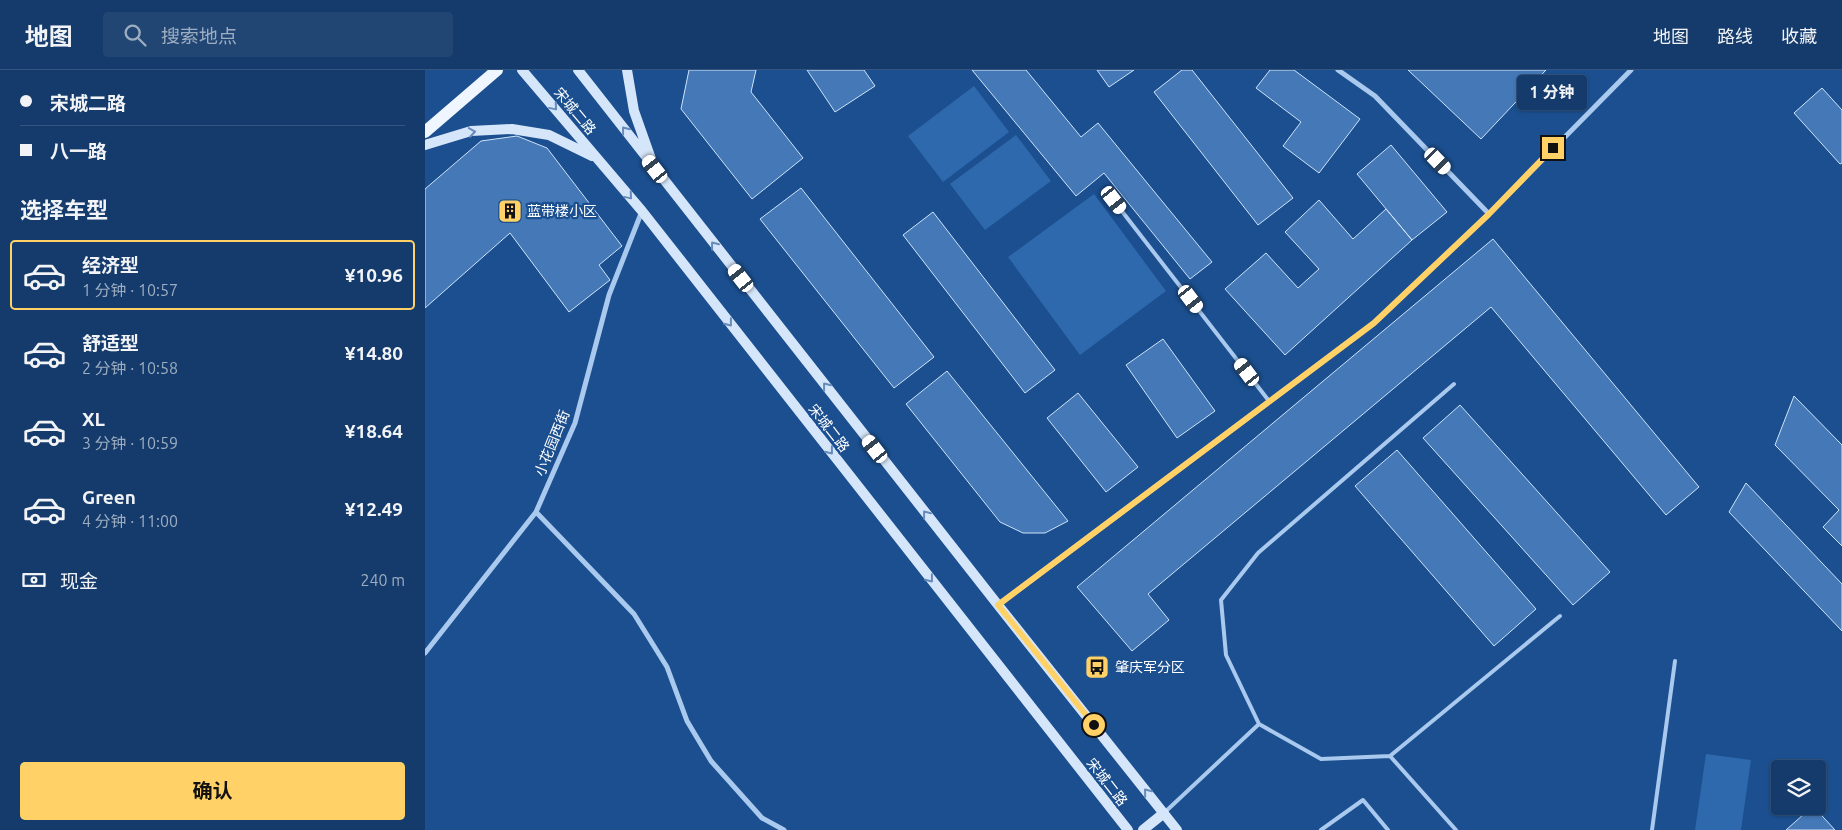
<!DOCTYPE html>
<html lang="zh">
<meta charset="utf-8">
<style>
:root{--surface:#143b6b;--page:#214673;--text:#f1f3f6;--muted:#9dadc1;--line:#33557e;--accent:#ffd166}
body{margin:0;font-family:Ubuntu,"Noto Sans SC",sans-serif;background:var(--page);color:var(--text);height:100vh;display:flex;flex-direction:column;font-size:19px;white-space:nowrap}
*{box-sizing:border-box;margin:0}
p{font-size:16px;color:var(--muted)}
.icon{flex:none;width:28px;height:28px;fill:none;stroke:currentColor;stroke-width:2;stroke-linecap:round;stroke-linejoin:round}
.map{position:relative;flex:1;overflow:hidden}
.panel{display:flex;flex-direction:column;background:var(--surface);width:425px}
.panel>*{flex:none}
.hud{display:grid;align-content:center;height:110px;padding:0 20px;background:var(--surface)}
.controls{position:absolute;left:1346px;top:690px;display:grid;gap:10px}
.controls a{display:grid;place-items:center;width:55px;height:55px;border-radius:5px;background:var(--surface);box-shadow:0 1px 4px #0004,0 0 0 1px var(--line);font-size:25px}
.end{position:absolute;width:22px;height:22px;margin:-11px;border:6px solid #ffd166;background:#111;box-shadow:0 0 0 2px #111}
.from{border-radius:50%}
.bubble{position:absolute;height:35px;border-radius:5px;background:var(--surface);box-shadow:0 1px 4px #0004,0 0 0 1px var(--line);font-size:16px;font-weight:700;line-height:35px;text-align:center}
.car{position:absolute;width:15px;height:30px;margin:-15px -8px;border-radius:6px;box-shadow:0 0 4px 1px #0007;background:linear-gradient(#fff 24%,#345 0 40%,#fff 0 76%,#345 0 86%,#fff 0)}
.hud b{display:flex;align-items:center;gap:18px;height:48px;font-size:19px}
.hud b+b{border-top:1px solid var(--line)}
.hud i{width:12px;height:12px;background:var(--text)}
ul{padding:0;list-style:none}
li{display:flex;align-items:center;gap:15px;height:70px;margin:0 10px 8px;padding:0 10px;border:2px solid transparent;border-radius:5px}
li div{flex:1}
li b{display:block;font-size:19px}
li em{font-style:normal;font-weight:700}
li.current{border-color:var(--accent)}
li>.icon{width:45px;height:45px;stroke-width:1.5}
h2{padding:0 20px;font-size:22px;line-height:60px}
.pay{display:flex;align-items:center;gap:12px;height:55px;padding:0 20px;font-size:19px}
.pay p{margin-inline-start:auto}
.button{display:flex;gap:10px;margin-top:auto;padding:10px 20px}
.button a{flex:1;height:58px;border-radius:5px;background:var(--accent);color:#111;font-size:20px;font-weight:700;line-height:58px;text-align:center}
header{display:flex;align-items:center;gap:30px;box-sizing:border-box;height:70px;padding:0 25px;background:var(--surface);border-bottom:1px solid var(--line)}
header strong{font-size:24px}
nav{display:flex;gap:28px;margin-inline-start:auto;font-size:18px}
.search{width:350px;height:45px;background:var(--page);display:flex;align-items:center;gap:12px;box-sizing:border-box;padding:0 18px;border-radius:5px;color:var(--muted);font-size:19px}
main{display:flex;flex:1;min-height:0}
.map>svg:first-child{display:block}
</style>
<header>
<strong>地图</strong>
<div class="search"><svg class="icon" aria-label="search" viewBox="0 0 24 24"><circle cx="10" cy="10" r="6"/><path d="M15 15l6 6"/></svg>搜索地点</div>
<nav><a>地图</a><a>路线</a><a>收藏</a></nav>
</header>
<main>
<section class="panel">
<div class="hud">
<b><i class="from"></i>宋城二路</b>
<b><i></i>八一路</b>
</div>
<h2>选择车型</h2>
<ul>
<li class="current"><svg class="icon" aria-label="car" viewBox="0 0 24 24"><path d="M5 17H2v-5l4-1 3-4h7l3 4 3 1v5h-3M9 17h6M6 11h13"/><circle cx="7" cy="17" r="2"/><circle cx="17" cy="17" r="2"/></svg><div><b>经济型</b><p>1 分钟 · 10:57</p></div><em>¥10.96</em></li>
<li><svg class="icon" aria-label="car" viewBox="0 0 24 24"><path d="M5 17H2v-5l4-1 3-4h7l3 4 3 1v5h-3M9 17h6M6 11h13"/><circle cx="7" cy="17" r="2"/><circle cx="17" cy="17" r="2"/></svg><div><b>舒适型</b><p>2 分钟 · 10:58</p></div><em>¥14.80</em></li>
<li><svg class="icon" aria-label="car" viewBox="0 0 24 24"><path d="M5 17H2v-5l4-1 3-4h7l3 4 3 1v5h-3M9 17h6M6 11h13"/><circle cx="7" cy="17" r="2"/><circle cx="17" cy="17" r="2"/></svg><div><b>XL</b><p>3 分钟 · 10:59</p></div><em>¥18.64</em></li>
<li><svg class="icon" aria-label="car" viewBox="0 0 24 24"><path d="M5 17H2v-5l4-1 3-4h7l3 4 3 1v5h-3M9 17h6M6 11h13"/><circle cx="7" cy="17" r="2"/><circle cx="17" cy="17" r="2"/></svg><div><b>Green</b><p>4 分钟 · 11:00</p></div><em>¥12.49</em></li>
</ul>
<div class="pay"><svg class="icon" aria-label="cash" viewBox="0 0 24 24"><path d="M3 7h18v10H3z"/><circle cx="12" cy="12" r="2"/></svg>现金<p>240 m</p></div>
<div class="button"><a>确认</a></div>
</section>
<div class="map">
<svg width="1417" height="760" viewBox="0 0 1417 760">
<rect width="100%" height="100%" fill="#1b4f8f"/>
<path fill="#2e69ad" d="M549,16L584,62L518,112L483,66Z
M591,65L626,111L560,160L525,114Z
M669,124L741,221L655,285L583,187Z
M1281,684L1326,690L1316,760H1270Z"/>
<path fill="#4478b7" stroke="#cfe3fa" d="M264,0H331L326,22L378,88L327,129L256,39Z
M382,0H439L450,16L410,42Z
M547,0H601L656,67L673,53L787,192L765,209L679,103L651,126Z
M672,0H709L684,17Z
M757,0H767L868,128L833,155L729,22Z
M845,0H869L935,49L894,103L858,76L876,52L831,18Z
M983,0H1121L1056,69Z
M1397,18L1417,40V93L1415,94L1369,43Z
M92,66L122,78L197,176L174,195L185,210L144,242L85,163L0,238V119L56,71Z
M966,75L1022,142L987,170L932,104Z
M376,118L509,287L469,318L335,149Z
M894,130L928,169L961,139L987,170L860,285L800,219L841,183L873,218L894,199L860,162Z
M508,142L630,300L600,323L478,165Z
M1068,169L1274,417L1241,445L1066,237L723,524L744,550L707,581L652,517Z
M738,269L790,341L752,368L701,295Z
M522,301L643,451L620,463H598L575,452L481,334Z
M653,323L713,397L681,422L622,348Z
M1369,326L1417,375V476L1398,457L1414,440L1350,375Z
M1035,335L1185,502L1148,535L998,368Z
M972,380L1111,539L1069,576L930,416Z
M1321,413L1417,514V561L1304,442Z
M1388,736L1410,760H1361Z"/>
<g fill="none" stroke-linecap="round" stroke-linejoin="round">
<path stroke="#a9c9ee" stroke-width="4" d="M689,131L844,331
M1029,314L833,483L796,530L801,585L834,654L896,689L965,686L1135,546
M965,686L1031,760
M739,743L834,654
M896,760L938,730L963,760
M1227,760L1250,591"/>
<path stroke="#a9c9ee" stroke-width="5" d="M913,0L950,26L1064,144
M111,442L209,544L242,597L262,651L286,691L337,748L359,760
M573,535L949,253L1064,144L1206,0
M0,583L111,442L150,353L184,225L217,141"/>
<path stroke="#d6e6fa" stroke-width="10" d="M97,0L217,141L703,760
M153,0L573,535L752,760
M202,0L209,41L226,89
M0,75L46,61L87,59L124,65L167,86
M718,760L739,743"/>
<path stroke="#f0f6ff" stroke-width="12" d="M0,62L72,0"/>
</g>
<defs><path id="oneway-chevron" d="M-2-3.5L2.5 0L-2 3.5" fill="none" stroke-width="1.6" stroke-linecap="round" stroke-linejoin="round" transform="scale(1.25)"/></defs>
<g stroke="#668bba">
<use href="#oneway-chevron" transform="translate(129 37) rotate(50)"/>
<use href="#oneway-chevron" transform="translate(200 60) rotate(-128)"/>
<use href="#oneway-chevron" transform="translate(47 62) rotate(-9)"/>
<use href="#oneway-chevron" transform="translate(204 126) rotate(50)"/>
<use href="#oneway-chevron" transform="translate(289 175) rotate(-128)"/>
<use href="#oneway-chevron" transform="translate(304 253) rotate(52)"/>
<use href="#oneway-chevron" transform="translate(401 316) rotate(-128)"/>
<use href="#oneway-chevron" transform="translate(405 381) rotate(52)"/>
<use href="#oneway-chevron" transform="translate(501 444) rotate(-128)"/>
<use href="#oneway-chevron" transform="translate(505 509) rotate(52)"/>
<use href="#oneway-chevron" transform="translate(722 722) rotate(-129)"/>
</g>
<g fill="none" stroke-linecap="round" stroke-linejoin="round">
<path stroke="#ffd166" stroke-width="6" d="M669,655L573,535L949,253L1064,144L1128,78"/>
</g>
<defs>
<g id="building-square" transform="scale(1.25)"><rect x="-9" y="-9" width="18" height="18" rx="4" fill="#ffd166" stroke="#1b4f8f"/><path d="M-4-6H4V6H1V3H-1V6H-4ZM-2.5-4.3h1.7v1.8h-1.7ZM.8-4.3h1.7v1.8H.8ZM-2.5-1h1.7V.8h-1.7ZM.8-1h1.7V.8H.8Z" fill="#111"/></g>
<g id="bus-square" transform="scale(1.25)"><rect x="-9" y="-9" width="18" height="18" rx="4" fill="#ffd166" stroke="#1b4f8f"/><path d="M-5-6H5V4H4V6H2V4H-2V6H-4V4H-5ZM-3.5-4V0h7V-4ZM-3.5 1.2v1.5H-2V1.2ZM2 1.2v1.5H3.5V1.2Z" fill="#111"/></g>
</defs>
<g fill-rule="evenodd">
<use href="#building-square" x="85" y="141"/>
<use href="#bus-square" x="672" y="597"/>
</g>
<g text-anchor="middle" stroke-width="4.5" stroke-linejoin="round" paint-order="stroke">
<g font-size="14" fill="#fff" stroke="#1b4f8f">
<text transform="translate(150 41) rotate(50)" y="5">宋城二路</text>
<text transform="translate(404 358) rotate(52)" y="5">宋城二路</text>
<text transform="translate(127 373) rotate(-68)" y="5">小花园西街</text>
<text transform="translate(682 712) rotate(52)" y="5">宋城二路</text>
</g>
<g font-size="14" fill="#fff" stroke="#1b4f8f" text-anchor="start">
<text x="102" y="146">蓝带楼小区</text>
<text x="690" y="602">肇庆军分区</text>
</g>
</g>
</svg>
<div class="controls">
<a><svg class="icon" aria-label="layers" viewBox="0 0 24 24"><path d="M12 4l9 5-9 5-9-5zM3 14l9 5 9-5"/></svg></a>
</div>
<i class="end from" style="left:669px;top:655px"></i>
<i class="end" style="left:1128px;top:78px"></i>
<div class="bubble" style="left:1092px;top:5px;width:70px">1 分钟</div>
<i class="car" style="left:1013px;top:91px;rotate:136deg"></i>
<i class="car" style="left:230px;top:99px;rotate:322deg"></i>
<i class="car" style="left:689px;top:130px;rotate:142deg"></i>
<i class="car" style="left:316px;top:208px;rotate:322deg"></i>
<i class="car" style="left:766px;top:229px;rotate:143deg"></i>
<i class="car" style="left:822px;top:302px;rotate:323deg"></i>
<i class="car" style="left:450px;top:379px;rotate:322deg"></i>
</div>
</main>
